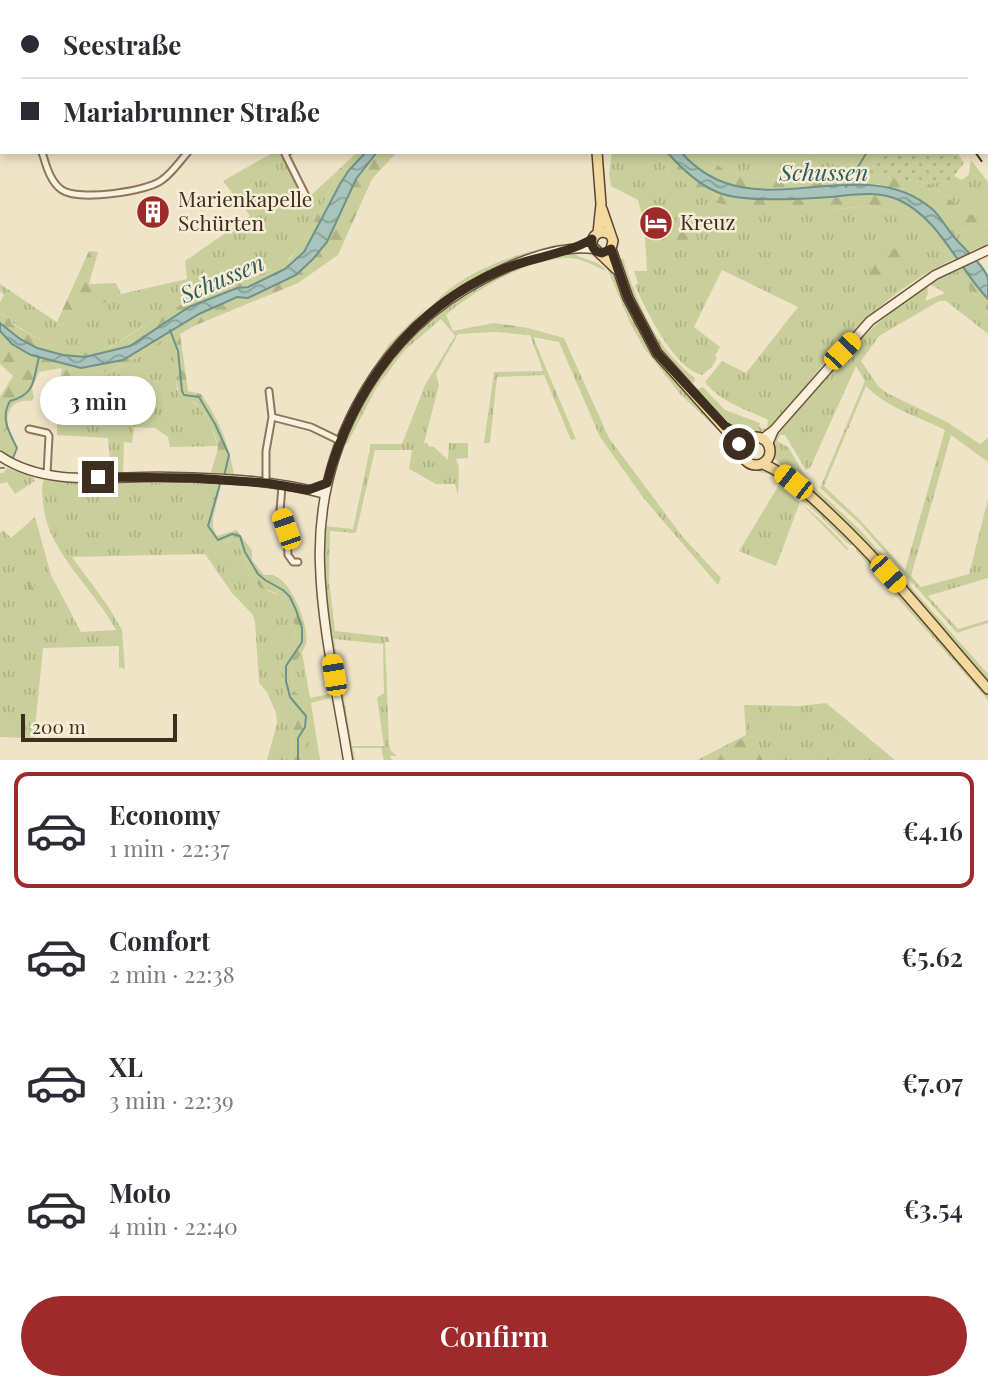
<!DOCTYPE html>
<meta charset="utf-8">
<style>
:root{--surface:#fff;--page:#f7f7f7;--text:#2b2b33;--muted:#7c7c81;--line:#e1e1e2;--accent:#9e2a2b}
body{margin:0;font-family:"Playfair Display",serif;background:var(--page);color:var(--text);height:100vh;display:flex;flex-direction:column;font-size:26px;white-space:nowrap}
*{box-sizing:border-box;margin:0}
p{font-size:23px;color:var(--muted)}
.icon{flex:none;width:38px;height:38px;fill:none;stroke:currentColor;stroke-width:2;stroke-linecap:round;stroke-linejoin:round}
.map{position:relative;height:760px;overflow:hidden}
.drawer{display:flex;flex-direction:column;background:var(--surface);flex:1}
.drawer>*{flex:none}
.banner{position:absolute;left:0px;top:0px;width:989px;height:154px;box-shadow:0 4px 10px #0003;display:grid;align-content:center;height:154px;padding:0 21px;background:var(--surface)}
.scale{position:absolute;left:21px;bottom:18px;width:156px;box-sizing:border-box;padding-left:7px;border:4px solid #3d2e20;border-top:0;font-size:19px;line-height:24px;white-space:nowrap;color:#3d2e20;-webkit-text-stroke:5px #f7eed8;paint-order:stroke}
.end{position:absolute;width:32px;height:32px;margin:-16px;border:9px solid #3d2e20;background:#fff;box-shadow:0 0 0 4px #fff}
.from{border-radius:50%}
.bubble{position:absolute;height:49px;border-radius:24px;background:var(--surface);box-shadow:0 4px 10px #0003;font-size:23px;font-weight:600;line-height:49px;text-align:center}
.car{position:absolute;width:21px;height:42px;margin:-21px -10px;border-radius:9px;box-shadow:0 0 5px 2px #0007;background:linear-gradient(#f5c518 24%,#345 0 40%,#f5c518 0 76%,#345 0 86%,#f5c518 0)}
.banner b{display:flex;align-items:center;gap:24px;height:66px;font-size:26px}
.banner b+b{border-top:2px solid var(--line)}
.banner i{width:18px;height:18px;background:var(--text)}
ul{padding:12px 0 0;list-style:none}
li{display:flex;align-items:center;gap:21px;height:116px;margin:0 14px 10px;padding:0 7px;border:4px solid transparent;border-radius:14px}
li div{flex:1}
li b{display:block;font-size:26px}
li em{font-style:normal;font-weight:600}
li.on{border-color:var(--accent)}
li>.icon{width:63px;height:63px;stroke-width:1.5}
.cta{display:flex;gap:14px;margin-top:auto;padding:14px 21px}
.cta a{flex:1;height:80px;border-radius:42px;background:var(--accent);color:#fff;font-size:28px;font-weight:600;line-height:80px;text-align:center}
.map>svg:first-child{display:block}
</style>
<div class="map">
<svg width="988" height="760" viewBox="0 0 988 760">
<defs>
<pattern id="grass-tufts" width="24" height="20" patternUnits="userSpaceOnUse" patternTransform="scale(1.75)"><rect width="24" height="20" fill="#c9cf9b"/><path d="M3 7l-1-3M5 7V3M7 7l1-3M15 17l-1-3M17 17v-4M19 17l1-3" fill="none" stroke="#aeb285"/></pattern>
<pattern id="forest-firs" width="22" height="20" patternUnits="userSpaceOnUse" patternTransform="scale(1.75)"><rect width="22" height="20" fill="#c9cf9b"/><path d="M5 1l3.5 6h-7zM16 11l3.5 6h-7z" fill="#aeb285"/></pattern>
<pattern id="park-dots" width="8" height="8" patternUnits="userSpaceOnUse" patternTransform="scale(1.75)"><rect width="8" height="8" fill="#c9cf9b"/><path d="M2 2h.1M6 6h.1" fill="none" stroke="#aeb285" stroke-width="1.8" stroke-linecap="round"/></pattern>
<pattern id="water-waves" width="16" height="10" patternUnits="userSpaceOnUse" patternTransform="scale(1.75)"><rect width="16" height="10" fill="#a9c4bc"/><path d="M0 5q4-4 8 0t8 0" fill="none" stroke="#8ba098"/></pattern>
</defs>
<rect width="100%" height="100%" fill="#f0e4c8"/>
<path fill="url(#grass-tufts)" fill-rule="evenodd" d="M274,152H281L309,205L312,202L309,197L334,174L335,180C320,207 307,247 282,264L186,302L161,315L108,348H71L47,344L12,323L10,319L0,313V302L4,295L0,291V284L61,325L121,294L187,279L185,261L250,216L223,181Z
M612,152H657L668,172L828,210L868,206L907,214L945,253L949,247L958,257C915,276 876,307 844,340C817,369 795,403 767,430L750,435L728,422L699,394L698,389L703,387L725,410L760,423L759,426L762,429L767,428L768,420C745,408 721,403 705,382L722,361L746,373L798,307L722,270L694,327L720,347L715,356L717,358L712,367L702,375C673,368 647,311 635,286L638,283L634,271H647L645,237H666V216L642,215L638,200L611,186L609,174Z
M701,152H858L846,172L834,177L776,180L727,172Z
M971,160L988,182V211L971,215L928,183L950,181L954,176L962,180L969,174Z
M988,224V244L968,252L955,237L957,233Z
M564,243L519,259L421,319C454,272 511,255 564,243Z
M572,252C583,261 599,259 606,271C596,267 581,258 570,258C529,258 476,289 446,315L453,331L458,330V334L436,374L439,385L424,443H428V446L434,447L448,460L449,443H468V458L456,459L459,467L458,495L455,484H436L409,469L412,450H375L356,533L330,531L329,580L335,631L388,637L390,642H385L389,744L391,751L397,756H390L392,760H384L381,748H353L355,760H352L326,606L323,571L325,526L353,529L371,444H402L425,385L455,336L441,319L404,351L377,387L347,444L343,443C369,383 401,339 454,301C464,294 474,285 485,280C513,267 543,259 572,252ZM334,639L383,644L384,693L377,698L384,746H352Z
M623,258C637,303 656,349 695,378L694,383L687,381L650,336L617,261Z
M609,266L632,315L660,362L689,397L730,435L739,446L740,456L745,463L754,467H762L792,484L854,545H850L845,541L818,514L772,475L749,469L741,464L729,440L680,394L644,348L630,323L607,268Z
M957,270L988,313V334L946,301H939L879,336L861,361L878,386L887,393L947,422L980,444L988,438V462L951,435L911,576L921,587L969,574L988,499V578L928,596L958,629L988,620V623L957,633L859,523L820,488L865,381L856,366L810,468L806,470L785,435H780L777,441L788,447L809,482L861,531L988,674V681L835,512L775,459L772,444L776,437C823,381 864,325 927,287L928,293L925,301L945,293L930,284ZM866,386C888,409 918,416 945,430L905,570L859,519L824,486Z
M427,306L366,382H364L389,344Z
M528,328L564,338L609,438L682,536L721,578L718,585L645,500L600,437L559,342L533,337L576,439L571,440L544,375L497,377L490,443H484L494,372L543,371L530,335H527Z
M168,335L175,354L177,390L200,408L210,423L218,446L170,447L168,437L155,428L134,427L132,443L124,442L123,475H111L108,438L57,435V396L60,379L109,371L136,358Z
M0,426C14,436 22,445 11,460L0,453Z
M7,468L33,477L35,481L15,494L7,482L0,484V473H3Z
M44,480L221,484L213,519L208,518L217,544L236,539L250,572L260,588L281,596L296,627L294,640L280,665L284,699L300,716L292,732L291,760H267L277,723L276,713L267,692L259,683L255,622L253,615L232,593L205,554L72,557L108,606L122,630L125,669L119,667V646L43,648L34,738L0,737V533L3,530L11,538L35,517L51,575L81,632L116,630C94,588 46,551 43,502C43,493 40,488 44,480Z
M779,485C804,505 828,525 848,549L847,550L800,502L776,566L739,551Z
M856,547H859L988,696V700L856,551Z
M302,652L310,698L329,694L330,698L311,703L320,760H304V734L308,725L307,702L293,690L291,667Z
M826,703L895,760H764L755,737L748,736L704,760H697L746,735L744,705L800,706Z"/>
<path fill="url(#forest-firs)" d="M357,152H366C356,163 347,172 340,185C328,206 321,233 305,251C279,282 241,285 206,300C180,312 159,331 134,344C101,363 52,359 21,340C13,335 7,329 0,323V313L10,319L12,324L47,344L71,348H109L161,315L186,302L256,276L290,259L306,237L335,180L334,174Z
M377,152H397L372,179L338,255L298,283L194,326L180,334L188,391L201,394C221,422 229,446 235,479L210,478C211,469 218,452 218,446C215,430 205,413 194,402L183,403C173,382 176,358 168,336L136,358L109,371L60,379L62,368L39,372L32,388L34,398L31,401C9,398 5,415 9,432L0,426V397L13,376L0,364V331L12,344L31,355L81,368L123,360L199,314L237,297L248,298L296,275L356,179Z
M657,152H667C681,168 698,183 717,192C739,203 804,199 830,197C852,195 877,190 899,199C920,209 934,230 949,247L945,253L907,214L868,206L828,210L752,211L710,201L668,172Z
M681,152H701L727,172L776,180L834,177L846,172L858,152H877L865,174L928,183L971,215L988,211V224L957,233L955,237C929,205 918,195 877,184L745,190L705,174Z
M676,208H683L687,223L697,237L689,248L684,245L677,249L671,245L678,234Z
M908,246L913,258L912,264L896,273L886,282L868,275C875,256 888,248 908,246Z
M89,251L98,252L89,284L116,283L121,294L61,325L57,322Z
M964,267L988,299V313L957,270Z
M494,323L528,328L527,335L496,332L458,334V330Z
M208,518L213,519V527L217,536L236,530L252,550V560L264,575C268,575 272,574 275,576C292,582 310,628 306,644C303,653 296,660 291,668L293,690L307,702L309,712L308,725L304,734V760H291L292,732L300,716L284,699L280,665L294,640L296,627L281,597L276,593L260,588L250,572L236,539L217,544L203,526Z
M31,579L34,583L45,632L44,640L42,639L27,583Z
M747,736L755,737L764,760H704Z"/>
<path fill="url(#park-dots)" d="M877,152H957L964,163L950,181L928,183L864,174Z"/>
<path fill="url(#water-waves)" stroke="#6f938a" stroke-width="2" d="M366,152H377L356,179L327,242L313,259L296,275L248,298L237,297L199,314L123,360L81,368L31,355L12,344L0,331V323L20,339L37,348L63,355L85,357L130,346L189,307L237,288L248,287L285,269L304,252L340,184L349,170Z
M667,152H681C751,234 858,147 931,208C940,215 946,228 954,237C963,248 984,265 988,278C988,284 988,293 988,299C958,268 940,219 899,200C878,190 852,195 830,197C803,199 741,203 717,192C698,184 681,168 667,152Z"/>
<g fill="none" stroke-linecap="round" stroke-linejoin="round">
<path stroke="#6f938a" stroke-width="2" d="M901,0L902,2
M846,187L867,152
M170,330L178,351L182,391L184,395L199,397L215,424L229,455L224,476
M13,458L17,448C9,432 0,418 10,401C36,394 33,380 39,357
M0,468H4
M220,484L208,526L218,540L232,534L240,536L245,552L258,574L265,580L283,590L290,597L296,610L302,628V642L286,666V681L290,697L306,716L305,727L298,738V760"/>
<g stroke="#8d765c" stroke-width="9">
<path id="street" d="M11,0L12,2
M310,0V2
M364,0V2
M679,0V2
M856,0L857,2
M875,0L876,2
M435,2V0
M479,2V0
M987,69L988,70
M42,152C46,165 50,182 62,190C78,201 147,192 162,180C172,173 180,161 188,152
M288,152L285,154L309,202
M272,417L311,427L340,441
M29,429L47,433L49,436L47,474
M266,483V451L272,417L269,391
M282,486L280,511L287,531L288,555L293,562H298"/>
</g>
<g stroke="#6f573f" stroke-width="11">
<path id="secondary" d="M811,2L813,0
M762,439L774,430L870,321L935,275L988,250
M768,444L774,430
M0,456C48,489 115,475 169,477C220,478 276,480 325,494
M348,760C338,696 322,630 320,565C316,456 370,348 464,290C499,269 552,244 594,249"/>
</g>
<g stroke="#5b4430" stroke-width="12">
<path id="primary" d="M566,0V2
M597,152L601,204L598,233
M602,209L613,241L611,249
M609,234C600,229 591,235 592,246L616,269
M611,249L628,298L657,353L742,448
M742 451a14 14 0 1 1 28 0a14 14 0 1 1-28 0Z
M763,464C791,476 813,498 834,518C890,571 938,632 988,689"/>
</g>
<use href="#street" stroke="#faf1dc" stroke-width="5"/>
<use href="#secondary" stroke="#faf1dc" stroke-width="8"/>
<use href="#primary" stroke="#f3d9a0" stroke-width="9"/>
<path stroke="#3d2e20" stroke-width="2" stroke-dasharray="12 12" stroke-linecap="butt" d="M868,0L869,2
M975,152L988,170"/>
</g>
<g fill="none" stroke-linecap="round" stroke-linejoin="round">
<path stroke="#3d2e20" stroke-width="9" d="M98,477L193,478L266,483L308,490L327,483C351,391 411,308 501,270C531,257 565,255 592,239C591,246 594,252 602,253L611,249L628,298L657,353L725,426L750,439L743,448L739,444"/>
</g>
<defs>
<g id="building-disc" transform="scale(1.75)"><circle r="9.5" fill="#9e2a2b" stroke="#f7eed8"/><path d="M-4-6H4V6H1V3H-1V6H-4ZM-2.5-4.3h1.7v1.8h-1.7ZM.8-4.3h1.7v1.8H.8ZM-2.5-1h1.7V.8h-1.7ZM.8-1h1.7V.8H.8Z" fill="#fff"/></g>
<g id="hotel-disc" transform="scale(1.75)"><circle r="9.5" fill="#9e2a2b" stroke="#f7eed8"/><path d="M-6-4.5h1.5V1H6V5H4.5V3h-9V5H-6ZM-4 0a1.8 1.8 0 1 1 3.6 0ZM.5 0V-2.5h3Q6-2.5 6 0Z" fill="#fff"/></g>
</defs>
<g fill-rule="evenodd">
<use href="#building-disc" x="153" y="212"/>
<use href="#hotel-disc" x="656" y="223"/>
</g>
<g text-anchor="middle" stroke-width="5" stroke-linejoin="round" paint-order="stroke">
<g font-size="21" fill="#3d2e20" stroke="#f7eed8" text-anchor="start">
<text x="178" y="207">Marienkapelle<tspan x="178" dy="24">Schürten</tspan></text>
<text x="680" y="230">Kreuz</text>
</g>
<g font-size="23" font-style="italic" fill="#2f5d5a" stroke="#f7eed8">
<text x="824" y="181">Schussen</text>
<text transform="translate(222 279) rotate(-23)" y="8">Schussen</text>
</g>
</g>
</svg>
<div class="scale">200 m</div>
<i class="end from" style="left:739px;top:444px"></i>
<i class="end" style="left:98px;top:477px"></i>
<div class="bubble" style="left:40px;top:376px;width:116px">3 min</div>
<i class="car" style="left:842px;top:351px;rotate:44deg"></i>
<i class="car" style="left:793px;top:482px;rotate:308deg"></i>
<i class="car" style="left:286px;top:529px;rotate:341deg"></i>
<i class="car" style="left:888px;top:574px;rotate:138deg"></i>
<i class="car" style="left:334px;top:675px;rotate:351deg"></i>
<div class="banner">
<b><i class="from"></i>Seestraße</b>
<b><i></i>Mariabrunner Straße</b>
</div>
</div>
<section class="drawer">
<ul>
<li class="on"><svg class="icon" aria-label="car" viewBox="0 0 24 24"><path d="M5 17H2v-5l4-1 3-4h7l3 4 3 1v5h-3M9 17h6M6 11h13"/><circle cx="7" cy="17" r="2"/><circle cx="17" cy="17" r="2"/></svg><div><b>Economy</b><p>1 min · 22:37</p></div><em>€4.16</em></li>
<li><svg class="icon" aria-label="car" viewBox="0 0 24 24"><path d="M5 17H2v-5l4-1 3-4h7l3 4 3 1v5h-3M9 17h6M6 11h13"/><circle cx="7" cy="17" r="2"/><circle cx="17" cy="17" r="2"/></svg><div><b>Comfort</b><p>2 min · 22:38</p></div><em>€5.62</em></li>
<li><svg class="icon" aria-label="car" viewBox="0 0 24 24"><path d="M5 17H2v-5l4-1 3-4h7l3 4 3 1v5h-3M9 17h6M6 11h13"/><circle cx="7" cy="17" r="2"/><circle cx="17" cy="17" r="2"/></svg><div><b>XL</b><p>3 min · 22:39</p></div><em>€7.07</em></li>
<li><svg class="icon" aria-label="car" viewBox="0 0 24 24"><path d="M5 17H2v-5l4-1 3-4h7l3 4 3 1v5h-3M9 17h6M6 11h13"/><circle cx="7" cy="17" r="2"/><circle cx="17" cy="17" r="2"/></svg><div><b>Moto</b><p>4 min · 22:40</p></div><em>€3.54</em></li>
</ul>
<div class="cta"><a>Confirm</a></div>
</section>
